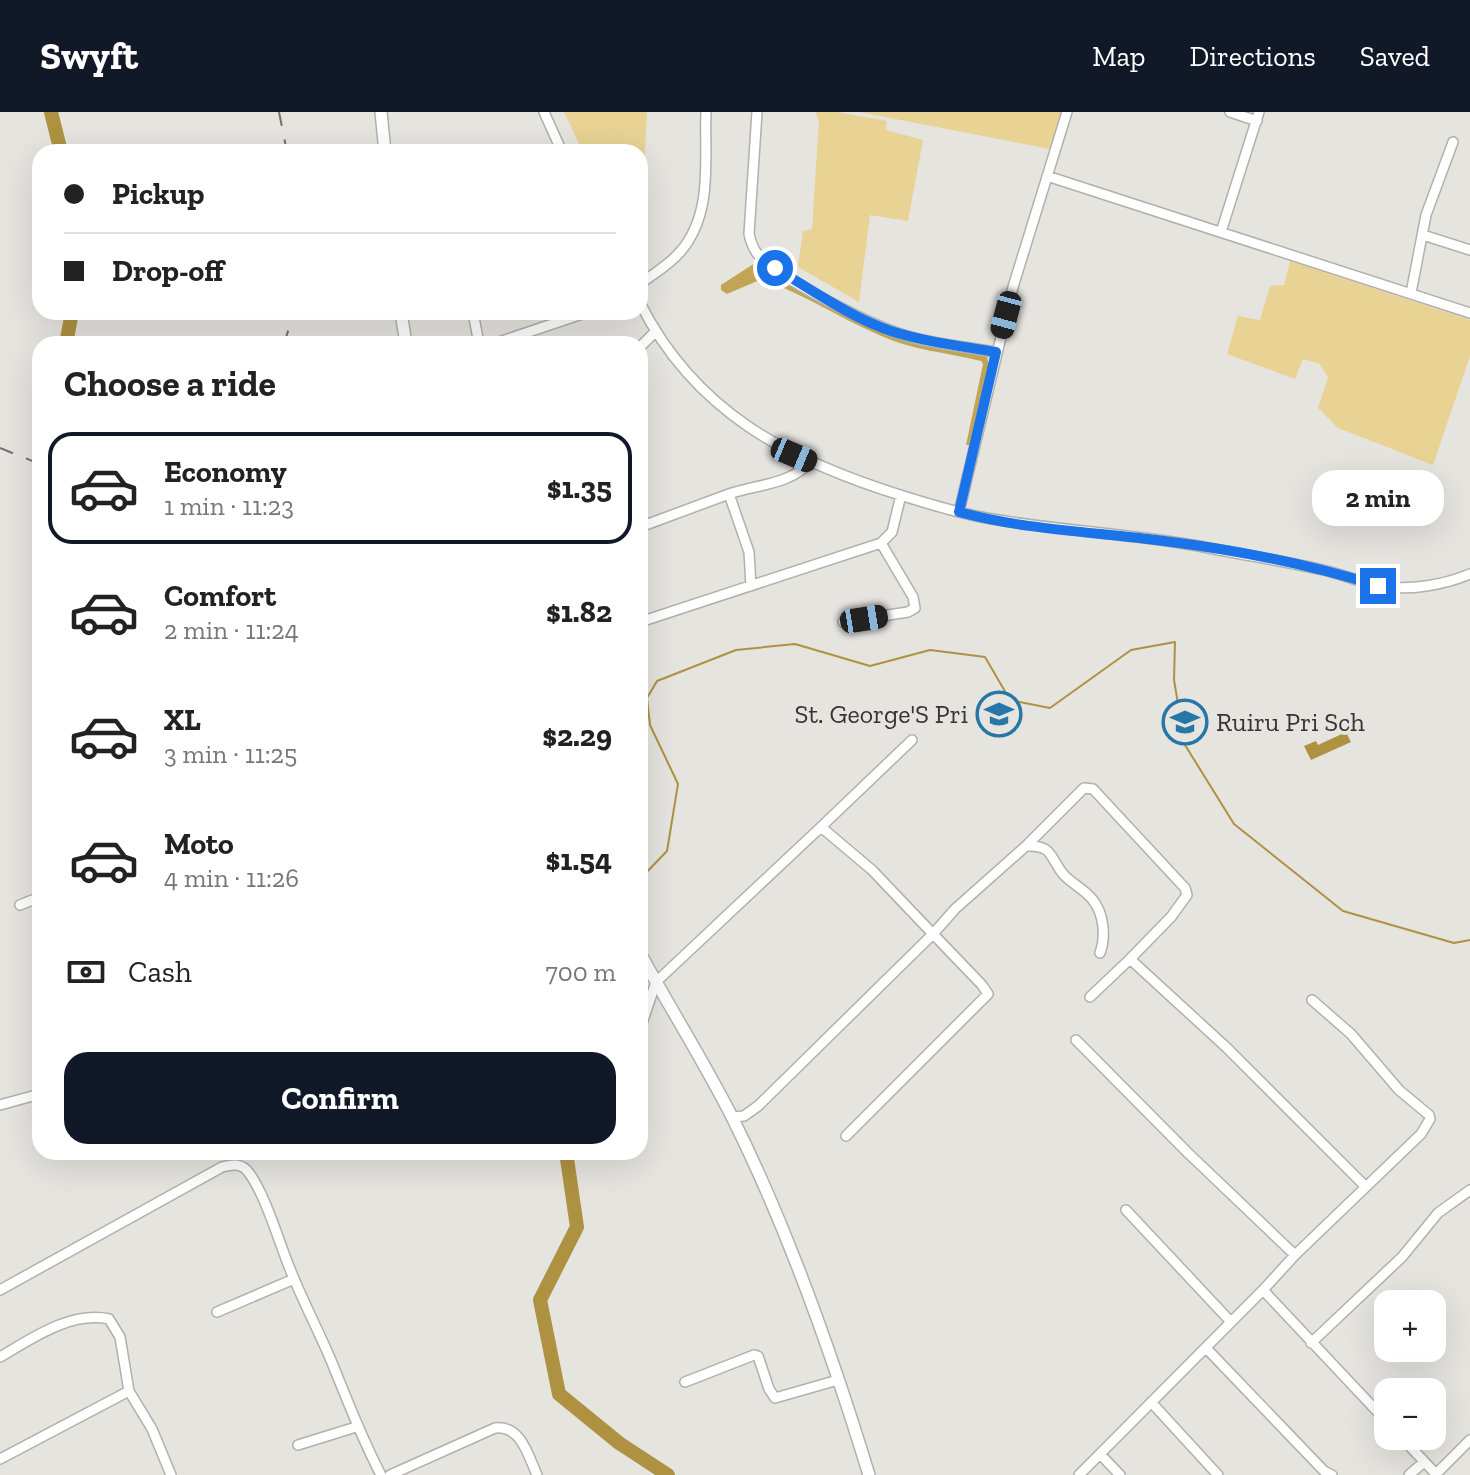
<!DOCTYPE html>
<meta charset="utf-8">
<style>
:root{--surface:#fff;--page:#f6f6f6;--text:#222;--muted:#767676;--line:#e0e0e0;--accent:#111827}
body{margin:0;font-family:"Zilla Slab",serif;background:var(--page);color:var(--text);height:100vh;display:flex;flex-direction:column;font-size:30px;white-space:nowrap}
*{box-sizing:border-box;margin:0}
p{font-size:26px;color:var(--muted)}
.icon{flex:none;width:44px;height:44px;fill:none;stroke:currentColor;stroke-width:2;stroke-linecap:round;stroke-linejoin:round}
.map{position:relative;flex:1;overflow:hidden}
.drawer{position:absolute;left:32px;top:224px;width:616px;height:824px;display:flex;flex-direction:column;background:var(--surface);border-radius:24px;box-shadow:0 8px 32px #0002}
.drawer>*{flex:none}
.banner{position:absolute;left:32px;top:32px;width:616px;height:176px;border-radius:24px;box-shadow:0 8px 32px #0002;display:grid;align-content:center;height:176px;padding:0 32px;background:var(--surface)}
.buttons{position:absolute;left:1374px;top:1178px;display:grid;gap:16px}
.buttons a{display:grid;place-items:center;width:72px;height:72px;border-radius:16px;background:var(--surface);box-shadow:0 8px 32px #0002;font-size:40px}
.end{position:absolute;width:36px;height:36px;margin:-18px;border:10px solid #1a73e8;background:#fff;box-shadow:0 0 0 4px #fff}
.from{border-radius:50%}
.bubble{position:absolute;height:56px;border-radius:24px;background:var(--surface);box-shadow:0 8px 32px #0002;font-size:26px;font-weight:700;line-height:56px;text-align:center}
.car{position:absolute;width:24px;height:48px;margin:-24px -12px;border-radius:10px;box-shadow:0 0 6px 2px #0007;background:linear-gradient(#222 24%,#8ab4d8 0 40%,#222 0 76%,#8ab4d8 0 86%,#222 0)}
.banner b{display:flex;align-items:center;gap:28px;height:76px;font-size:30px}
.banner b+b{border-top:2px solid var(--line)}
.banner i{width:20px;height:20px;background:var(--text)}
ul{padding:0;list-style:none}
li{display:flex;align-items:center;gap:24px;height:112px;margin:0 16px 12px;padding:0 16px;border:4px solid transparent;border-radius:24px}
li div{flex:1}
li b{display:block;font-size:30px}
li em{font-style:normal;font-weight:700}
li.active{border-color:var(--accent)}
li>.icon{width:72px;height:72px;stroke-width:1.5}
h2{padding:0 32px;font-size:36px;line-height:96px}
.pay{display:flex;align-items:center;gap:20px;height:88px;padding:0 32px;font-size:30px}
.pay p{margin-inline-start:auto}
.button{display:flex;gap:16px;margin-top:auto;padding:16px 32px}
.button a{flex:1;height:92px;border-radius:24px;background:var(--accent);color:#fff;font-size:32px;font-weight:700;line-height:92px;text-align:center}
header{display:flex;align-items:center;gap:48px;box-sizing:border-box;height:112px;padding:0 40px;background:var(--accent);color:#fff}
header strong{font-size:38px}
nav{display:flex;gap:44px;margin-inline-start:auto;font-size:28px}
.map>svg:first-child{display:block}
</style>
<header>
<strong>Swyft</strong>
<nav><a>Map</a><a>Directions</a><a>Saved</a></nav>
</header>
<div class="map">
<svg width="1470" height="1363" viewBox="0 0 1470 1363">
<rect width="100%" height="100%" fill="#e6e4df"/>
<path fill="#e8d294" d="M564,0H647L643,78L640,86V40H583Z
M815,0H838L887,9L886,18L923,28L908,109L870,103L859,190L798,155L803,119L812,117L819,8Z
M859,0H1062L1050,37Z
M1290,149L1470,208V244L1433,353L1338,316L1318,296L1328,266L1320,252L1303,247L1295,267L1227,242L1238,204L1260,208L1270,174L1284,173Z"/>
<path fill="#c1a555" d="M755,151L909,229L987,244L989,255L970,333H966L983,252L981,249C946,240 914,239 879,223C840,206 803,182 762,167L727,182L721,178V173Z"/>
<path fill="#ae9242" d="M1346,620L1351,630L1311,648L1304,634L1316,629L1318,633Z"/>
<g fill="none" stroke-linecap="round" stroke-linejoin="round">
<path stroke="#ae9242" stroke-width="2" d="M640,767L667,739L678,672L650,613L647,586L657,569L736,538L795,532L870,554L930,538L985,545L1010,588L1050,596L1131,538L1175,530L1174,568L1185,633L1234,712L1343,799L1454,831L1470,828"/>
<path stroke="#ae9242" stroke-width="14" d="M51,0L61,40
M66,232L72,200
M566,1040L577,1115L540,1188L559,1282L619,1331L668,1363"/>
<g stroke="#b2b0ab" stroke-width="12">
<path id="minor" d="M544,0L562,40
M757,0L749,122C751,131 753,137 759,144C775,164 861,207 887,217C921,231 960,234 996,240
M1230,0L1257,9
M1047,64L1470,201
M1221,120L1259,0
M1423,123L1470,138
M640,172C653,162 669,153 680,140C714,101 704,47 706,0
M1411,181L1426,103L1453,30
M640,191C695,300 788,348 900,383C926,391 954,400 981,405C1055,419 1130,421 1204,435C1243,443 1283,449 1323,458C1342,462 1361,471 1381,474C1409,479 1444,473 1470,462
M473,200L479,232
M493,232L588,200
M640,235L656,219
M959,400L1013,175L1067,0
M640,415L729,382
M751,474L749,440L729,382C755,373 792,372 810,350
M640,510L881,431L892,420L901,383
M843,510L908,500L915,496L913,485L881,431
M821,715L912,628
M1026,734C1053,733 1049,744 1063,762C1071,771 1084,777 1092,787C1104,801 1106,825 1100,841
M20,793L40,785
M1090,885L1130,847L1227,936L1365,1074
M640,917L656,870L821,715L872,758L933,822L758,994L744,1004L732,1005
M1076,928L1188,1041L1295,1143
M0,993L40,982
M846,1024L988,882L982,873L933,822L955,797L1026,734L1084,676L1093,677L1185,776L1187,783L1171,805L1130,847
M1126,1098L1231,1210
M0,1178L222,1055C233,1052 242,1051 249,1061C265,1082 279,1130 290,1157C302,1187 317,1216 330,1246C347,1287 360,1323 381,1363
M1263,1178L1295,1143L1421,1022L1430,1007L1429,1003L1399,978L1351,922L1312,888
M217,1200L294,1167
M1311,1231L1402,1145L1438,1101L1470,1078
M1206,1236L1324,1359L1332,1363
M0,1245C31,1227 70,1199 109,1207L120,1225L129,1279L152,1317L171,1363
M685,1270L754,1243L758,1244L769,1277L775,1286L838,1268
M1151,1290L1218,1363
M1400,1324L1437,1363
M298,1333L356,1315
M1100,1342L1120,1363
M0,1347L129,1279
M1436,1362L1470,1328
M390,1363L495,1316C521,1313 528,1343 537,1363
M1079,1363L1263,1178L1388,1311
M1409,1363L1424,1350"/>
</g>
<g stroke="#b2b0ab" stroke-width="14">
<path id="major" d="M381,0L385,40
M401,200L406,232
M640,841C670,896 704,950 732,1005C787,1115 833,1245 869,1363"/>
</g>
<use href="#minor" stroke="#fff" stroke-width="9"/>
<use href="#major" stroke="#fff" stroke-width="11"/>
<path stroke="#73726e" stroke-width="2" stroke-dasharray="14 14" stroke-linecap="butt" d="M279,0L287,40
M284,232L294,200
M0,336L40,352"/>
</g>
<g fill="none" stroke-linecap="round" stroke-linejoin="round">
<path stroke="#1a73e8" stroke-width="10" d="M775,156C812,178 850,205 891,219C925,230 961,234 996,240L959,400C1025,418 1096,420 1164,429C1236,438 1309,452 1378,474"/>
</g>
<defs>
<g id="school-ring" transform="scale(2.3)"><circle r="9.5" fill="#e6e4df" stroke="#2676a8" stroke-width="1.5"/><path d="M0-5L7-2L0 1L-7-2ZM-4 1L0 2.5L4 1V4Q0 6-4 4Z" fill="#2676a8"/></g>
</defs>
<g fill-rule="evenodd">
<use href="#school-ring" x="999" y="602"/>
<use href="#school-ring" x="1185" y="610"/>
</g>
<g text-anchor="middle" stroke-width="8" stroke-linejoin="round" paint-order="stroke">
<g font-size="26" fill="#353432" stroke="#e6e4df" text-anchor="end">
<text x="968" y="611">St. George'S Pri</text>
<text x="1216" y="619" text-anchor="start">Ruiru Pri Sch</text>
</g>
</g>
</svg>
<div class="buttons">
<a>+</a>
<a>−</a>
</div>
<i class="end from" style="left:775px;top:156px"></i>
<i class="end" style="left:1378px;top:474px"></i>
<div class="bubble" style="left:1312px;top:358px;width:132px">2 min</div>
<i class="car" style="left:1006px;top:203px;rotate:195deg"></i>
<i class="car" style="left:794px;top:343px;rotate:113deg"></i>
<i class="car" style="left:864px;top:507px;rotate:81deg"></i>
<div class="banner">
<b><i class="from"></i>Pickup</b>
<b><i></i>Drop-off</b>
</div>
<section class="drawer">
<h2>Choose a ride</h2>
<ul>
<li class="active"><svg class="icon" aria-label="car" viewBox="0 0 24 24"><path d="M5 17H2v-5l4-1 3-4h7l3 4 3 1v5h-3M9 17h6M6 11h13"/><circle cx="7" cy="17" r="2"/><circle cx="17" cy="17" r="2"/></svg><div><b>Economy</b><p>1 min · 11:23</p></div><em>$1.35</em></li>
<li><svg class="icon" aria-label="car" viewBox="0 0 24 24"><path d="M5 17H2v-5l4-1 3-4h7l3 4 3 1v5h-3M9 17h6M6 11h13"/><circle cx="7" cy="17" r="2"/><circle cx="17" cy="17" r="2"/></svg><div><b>Comfort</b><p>2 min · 11:24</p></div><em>$1.82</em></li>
<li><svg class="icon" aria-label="car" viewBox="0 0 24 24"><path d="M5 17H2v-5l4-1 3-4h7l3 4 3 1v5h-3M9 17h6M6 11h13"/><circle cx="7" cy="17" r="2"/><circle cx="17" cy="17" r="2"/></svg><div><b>XL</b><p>3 min · 11:25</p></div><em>$2.29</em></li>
<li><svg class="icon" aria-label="car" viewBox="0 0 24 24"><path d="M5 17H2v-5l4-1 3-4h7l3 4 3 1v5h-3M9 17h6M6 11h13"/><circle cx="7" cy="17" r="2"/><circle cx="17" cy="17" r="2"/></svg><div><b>Moto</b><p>4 min · 11:26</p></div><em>$1.54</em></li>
</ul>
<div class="pay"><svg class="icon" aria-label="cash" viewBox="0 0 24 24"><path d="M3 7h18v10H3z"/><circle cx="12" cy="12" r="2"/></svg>Cash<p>700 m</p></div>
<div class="button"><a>Confirm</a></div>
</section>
</div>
